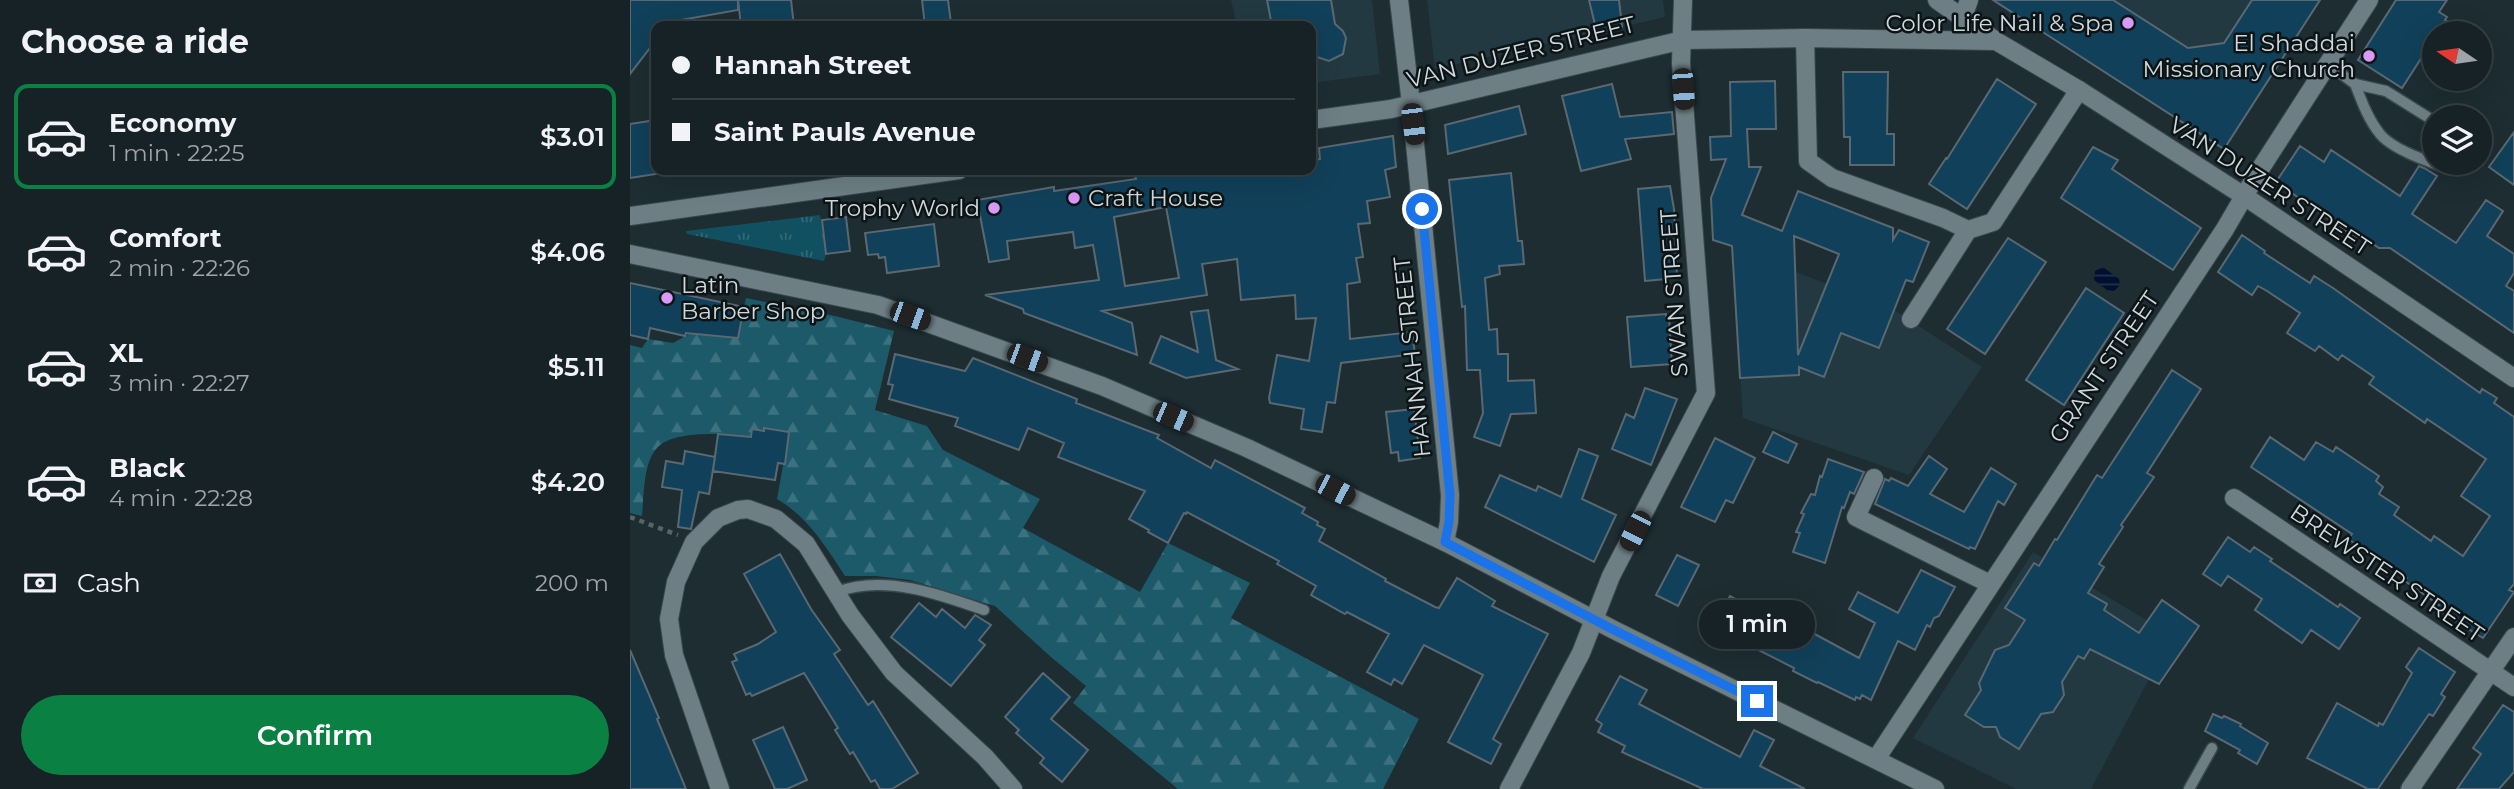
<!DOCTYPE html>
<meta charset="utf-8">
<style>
:root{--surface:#162226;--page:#232f32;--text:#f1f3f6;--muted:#9ea4a7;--line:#353f43;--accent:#0b8043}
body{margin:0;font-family:Montserrat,sans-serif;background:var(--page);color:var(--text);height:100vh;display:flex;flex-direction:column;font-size:26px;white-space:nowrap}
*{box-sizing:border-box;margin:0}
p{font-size:23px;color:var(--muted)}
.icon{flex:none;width:38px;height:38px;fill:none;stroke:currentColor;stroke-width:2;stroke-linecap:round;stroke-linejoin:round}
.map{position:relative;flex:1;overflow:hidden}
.sheet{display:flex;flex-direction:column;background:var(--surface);width:630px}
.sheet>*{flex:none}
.hud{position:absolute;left:21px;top:21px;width:665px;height:154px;border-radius:14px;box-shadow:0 7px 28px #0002,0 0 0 2px var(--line);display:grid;align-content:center;height:154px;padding:0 21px;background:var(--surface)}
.needle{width:46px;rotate:283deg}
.fabs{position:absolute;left:1792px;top:21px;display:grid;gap:14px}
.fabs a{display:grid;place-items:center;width:70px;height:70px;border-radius:50%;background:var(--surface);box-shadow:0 7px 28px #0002,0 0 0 2px var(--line);font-size:35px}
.end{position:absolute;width:32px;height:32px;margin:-16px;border:9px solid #1a73e8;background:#fff;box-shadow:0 0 0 4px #fff}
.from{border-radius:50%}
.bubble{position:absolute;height:49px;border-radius:24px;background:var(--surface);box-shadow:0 7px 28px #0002,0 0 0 2px var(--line);font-size:23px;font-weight:600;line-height:49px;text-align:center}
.car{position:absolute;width:21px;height:42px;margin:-21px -10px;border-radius:9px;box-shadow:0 0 5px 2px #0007;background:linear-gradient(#222 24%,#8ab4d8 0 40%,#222 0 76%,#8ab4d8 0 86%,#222 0)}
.hud b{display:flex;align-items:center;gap:24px;height:66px;font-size:26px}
.hud b+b{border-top:2px solid var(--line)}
.hud i{width:18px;height:18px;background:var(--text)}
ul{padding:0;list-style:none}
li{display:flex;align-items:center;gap:21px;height:105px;margin:0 14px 10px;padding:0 7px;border:4px solid transparent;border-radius:14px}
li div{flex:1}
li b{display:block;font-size:26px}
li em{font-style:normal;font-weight:600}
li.active{border-color:var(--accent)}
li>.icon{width:63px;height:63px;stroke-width:1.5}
h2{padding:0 21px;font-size:32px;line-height:84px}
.pay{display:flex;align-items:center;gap:18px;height:77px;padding:0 21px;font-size:26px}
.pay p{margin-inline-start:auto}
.primary-button{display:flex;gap:14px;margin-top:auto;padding:14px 21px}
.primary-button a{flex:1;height:80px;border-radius:42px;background:var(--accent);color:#fff;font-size:28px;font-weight:600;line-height:80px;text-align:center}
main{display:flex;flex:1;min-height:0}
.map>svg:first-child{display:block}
</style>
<main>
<section class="sheet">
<h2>Choose a ride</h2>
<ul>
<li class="active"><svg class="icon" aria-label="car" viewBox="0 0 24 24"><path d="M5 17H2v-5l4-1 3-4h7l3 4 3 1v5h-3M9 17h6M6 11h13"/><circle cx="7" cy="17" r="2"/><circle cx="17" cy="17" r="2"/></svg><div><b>Economy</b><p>1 min · 22:25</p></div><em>$3.01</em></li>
<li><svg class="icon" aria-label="car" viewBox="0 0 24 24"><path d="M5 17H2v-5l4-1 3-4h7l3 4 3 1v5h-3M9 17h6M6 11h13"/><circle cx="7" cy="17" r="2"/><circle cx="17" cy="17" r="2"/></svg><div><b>Comfort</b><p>2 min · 22:26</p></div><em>$4.06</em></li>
<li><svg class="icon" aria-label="car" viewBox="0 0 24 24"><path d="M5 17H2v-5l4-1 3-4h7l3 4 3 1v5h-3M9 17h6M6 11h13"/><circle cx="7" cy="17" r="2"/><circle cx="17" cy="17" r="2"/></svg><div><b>XL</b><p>3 min · 22:27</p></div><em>$5.11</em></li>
<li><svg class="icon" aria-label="car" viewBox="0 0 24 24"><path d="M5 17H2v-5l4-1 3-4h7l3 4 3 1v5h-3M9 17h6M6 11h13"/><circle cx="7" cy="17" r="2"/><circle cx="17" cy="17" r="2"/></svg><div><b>Black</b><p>4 min · 22:28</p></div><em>$4.20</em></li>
</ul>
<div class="pay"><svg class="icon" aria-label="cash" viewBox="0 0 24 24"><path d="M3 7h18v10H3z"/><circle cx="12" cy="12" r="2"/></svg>Cash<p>200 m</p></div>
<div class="primary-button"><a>Confirm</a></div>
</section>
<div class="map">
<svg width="1884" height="789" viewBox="0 0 1884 789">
<defs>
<pattern id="grass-tufts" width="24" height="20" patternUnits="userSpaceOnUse" patternTransform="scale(1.75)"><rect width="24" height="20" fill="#105060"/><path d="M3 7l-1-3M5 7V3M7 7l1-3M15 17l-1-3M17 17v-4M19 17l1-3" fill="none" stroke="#326976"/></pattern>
<pattern id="forest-firs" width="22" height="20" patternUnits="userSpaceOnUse" patternTransform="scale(1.75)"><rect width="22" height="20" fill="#1c5a6a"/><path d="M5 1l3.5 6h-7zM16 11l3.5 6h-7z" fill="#3c717f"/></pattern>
<pattern id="water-rules" width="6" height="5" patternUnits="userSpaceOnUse" patternTransform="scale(1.75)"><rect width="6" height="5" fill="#00102f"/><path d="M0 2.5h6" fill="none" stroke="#24324d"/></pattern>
</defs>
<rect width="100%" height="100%" fill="#1d2d32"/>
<path fill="#223941" d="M601,0H742L750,74L681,83V26H607Z
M797,0H1033L1035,17L805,69Z
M1375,0H1689L1594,149L1372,6Z
M1102,247L1264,310L1352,367L1279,475L1113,418Z
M1403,552L1518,621L1488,663L1519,679L1461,789H1386L1283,738Z"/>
<path fill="url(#grass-tufts)" d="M190,215L196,254L194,261L57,234L56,231Z"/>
<path fill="url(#forest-firs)" d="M116,298L205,316L264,331L245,410L297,426L313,450L410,499L393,528L510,592L538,543L620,583L601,618L789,719L753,789H548L443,703L456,686L421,657L365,606L280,580L246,576H215C196,547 178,517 147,499L159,432L123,429L121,437C100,434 44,429 27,448C13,463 14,496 12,516L0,513V345L12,348L18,339L43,343L61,333L107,338Z"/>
<path fill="url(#water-rules)" d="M1473,267L1489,279L1490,285L1484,291L1477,290L1464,280L1465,271Z"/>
<path fill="#11405a" stroke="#5a6872" stroke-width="2" fill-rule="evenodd" d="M0,0H108V10L40,22L37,26H26V40L0,74Z
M108,0H161L164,26H111Z
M292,0H318L321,23L295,26Z
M637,0H701L705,24L713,31L716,38L713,54L699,61L681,55V26H642Z
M959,0H989L992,27L967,33Z
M1363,0H1483L1558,48L1594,43L1622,0H1690L1594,149Z
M1766,0H1817L1809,12L1817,17L1815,20L1836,33H1804V66L1792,57L1772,88L1728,60Z
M1213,72H1258L1257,134H1264V165H1220V137H1214Z
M1367,79L1406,104L1337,209L1299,184L1316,158L1317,159Z
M1145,81L1146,129H1117L1119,167H1131L1112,215L1152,231L1168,191L1263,228V240L1269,230L1299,242L1283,282L1276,280L1249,348L1211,333L1194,377L1169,367V375L1110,378L1102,246L1083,240L1081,198L1096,159L1081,160L1080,137L1101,136L1100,82ZM1164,236L1209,254L1168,355Z
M982,84L990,117L1042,112L1044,134L995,139L1001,159L951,171L932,96Z
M889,106L896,134L818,154L815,125Z
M26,120V174L0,178V124Z
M1884,132V185L1859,167Z
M763,136L766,167L755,170L760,197L737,201L740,223L728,224L733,257L726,258L730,282L717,284L720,339L782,332L785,354L711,363L705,403L697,402L692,432L671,429L674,409L640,403L639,398L647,355L679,361L686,318L666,319L665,295L611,300L607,259L572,264L577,295L472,311L502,323L507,355L394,313L393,309L355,295L469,280L463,245L445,248L443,232L377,241L379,259L359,262L347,200L424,187V191L506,179L505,174L526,170H681V161L690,159L689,148ZM536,207L549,278L495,286L484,217Z
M1670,146L1694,162L1701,150L1770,196L1789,166L1794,168L1807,176L1782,214L1826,243L1856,200L1873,211L1857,236L1884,254V273L1876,286L1884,291V333L1760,248H1749L1728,234L1726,238L1646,182Z
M1463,147L1488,160L1482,169L1571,228L1543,270L1431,198Z
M881,173L888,241H892L894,264L869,266L870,274L855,278L859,330L867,329L868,354H878V381L904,380L906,413L881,414L870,446L844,437L853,413L850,370H837L835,306L832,307L819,180Z
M1040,186L1044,209L1047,278L1015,281L1008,189Z
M216,217L220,251L196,254L192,220Z
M304,224L309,266L257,273L255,257L249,258L248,254L238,255L235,233Z
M1612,235L1635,251L1634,253L1680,283L1684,276L1703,288L1850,393L1852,389L1867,398L1864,403L1884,417V584L1879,590L1884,592L1853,638L1806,609L1809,605L1775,581L1777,578L1718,539L1722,534L1621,467L1640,437L1674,460L1686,442L1703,452L1706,447L1749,476L1746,481L1753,487L1749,494L1769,507L1764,515L1801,541L1804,536L1833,556L1860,516L1831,496L1856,459L1797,419L1795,423L1739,384L1744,377L1712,355L1708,360L1689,346L1685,351L1657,333L1670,313L1637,291L1628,286L1622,295L1588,272Z
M1378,238L1416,262L1355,354L1317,329Z
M0,283L114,307L108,338L56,333L55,336L20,328L18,339L0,335Z
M1456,288L1494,313L1434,405L1396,380Z
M578,310L586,360L608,369L556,378L520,363L531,336L568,352L561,312Z
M1036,314V318L1039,317L1042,364L1001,367L997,317Z
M265,354L335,371L343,358L447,399L446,403L529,435L527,438L581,468L585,460L675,508L672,513L688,522L687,525L695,529L689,541L756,579L755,581L805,607L809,608L827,578L865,601L862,606L918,634L863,739L871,744L861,764L818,742L853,675L794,645L772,684L764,679L761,685L737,672L759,634L717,612L715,614L681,595L686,586L647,564L649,561L557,512L556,514L554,513L538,543L518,532L519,530L499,519L515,491L428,457L434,443L398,428L389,450L325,426L328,418L259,399L263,385L258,384Z
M1542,370L1571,389L1517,473L1524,477L1491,525L1493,527L1469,564L1474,567L1458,593L1477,604L1474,610L1509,633L1532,600L1569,626L1529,684L1460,649L1454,659L1448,656L1432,682L1434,695L1423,712L1411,714L1389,749L1370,737L1366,727H1354L1335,715L1351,690L1349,683L1365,650L1379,645L1395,620L1375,608L1404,563L1409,566L1425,539L1427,540L1467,475L1472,478Z
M1015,388L1047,399L1021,465L982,449L996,414L1004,418Z
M784,409L790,458L769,461L768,452L761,453L756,412Z
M134,428L159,432L155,464L148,463L145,480L83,471L88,434L121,437L122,429L134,431Z
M1143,432L1167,444L1158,463L1133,452Z
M1085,438L1125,458L1103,503L1096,500L1085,522L1051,507Z
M949,449L968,456L952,499L986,515L964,562L855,507L870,475L906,491L908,486L931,497Z
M55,451L85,457L79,494L69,492L61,529L48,527L52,490L32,487L36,461L53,464Z
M1299,456L1317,469L1300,494L1334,512L1361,468L1386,484L1374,505L1368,501L1345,549L1340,547L1339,549L1245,504L1255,479L1259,481L1261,478L1278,486Z
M1198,459L1234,472L1224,494L1220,492L1214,508L1212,507L1195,563L1163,552L1170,533L1166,532L1174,514L1171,513L1181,494L1185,495L1190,476L1192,477Z
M1598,537L1620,552L1624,547L1642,559L1640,561L1708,607L1710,604L1730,618L1709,649L1681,630L1672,643L1625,610L1632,599L1598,576L1591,586L1573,574Z
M150,554L181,609L210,650L204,654L238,705L243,701L288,773L262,789H250L245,780L241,782L223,752L220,754L205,730L208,728L174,673L122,696L120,693L116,695L102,662L107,660L104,654L128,644L146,632L114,574Z
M1047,555L1069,565L1048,606L1026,595Z
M1291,570L1325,587L1309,616L1304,618L1300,627L1297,625L1285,650L1268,641L1241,700L1232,695L1230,699L1226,697L1225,700L1188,682L1187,683L1163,671L1164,668L1083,627L1100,596L1179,637L1181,632L1229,658L1245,623L1219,609L1228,592L1268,613Z
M289,603L306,617L312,609L335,628L345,615L361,625L349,640L355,645L321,686L261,637Z
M1789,648L1825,672L1811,694L1815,697L1803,716L1799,714L1748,789H1738L1677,758L1707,703L1748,726L1749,723L1753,725L1782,673L1776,667Z
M0,650L29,718L27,719L56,789H0Z
M413,673L440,697L421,719L458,750L432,782L410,763L414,758L386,733L389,730L375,717Z
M990,676L1017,690L1009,704L1110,757L1124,730L1144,740L1130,766L1175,789H1073L992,752L995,746L968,732L972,724L966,720Z
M1873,705L1884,712V772L1869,789H1827L1851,754L1843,748Z
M1583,714L1592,718L1594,716L1611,724L1610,726L1638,743L1627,764L1608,753L1610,750L1575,731Z
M153,727L177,780L157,789H145L123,740Z"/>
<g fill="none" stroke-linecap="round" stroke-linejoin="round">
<g stroke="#3a484c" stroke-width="13">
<path id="lane" d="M1698,64L1725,84L1756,91L1804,121
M1725,84C1732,102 1738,119 1750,134C1762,149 1800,163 1819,168L1828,163
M207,592C253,574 309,594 354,610
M1559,789L1582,748"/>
</g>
<g stroke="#3a484c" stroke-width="20">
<path id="street" d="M769,0L781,104L820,495L819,522L815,542
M1333,17L1339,0
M1175,38L1178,161L1202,178L1313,218L1338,230L1363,222L1449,90
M1281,319L1338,230
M1244,478L1226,517L1360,584
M1604,498L1884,687
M1246,759L1595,229L1627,174L1739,0
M90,789L44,655L39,619L46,582L64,542L88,518L108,510L118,509L146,519L176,544L220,615L264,673L355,757L383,789
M879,789L951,653L981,576L1076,393L1051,63L1053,0
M1780,789L1884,637"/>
</g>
<g stroke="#3a484c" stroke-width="20">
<path id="secondary" d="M1307,0L1366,41L1449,90L1614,196L1884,378
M681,120L761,109L1053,40L1175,38L1366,41
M0,216L329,170
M0,254L248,305L472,386L617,448L815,542L984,630L1305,789"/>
</g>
<path stroke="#576569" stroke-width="4.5" stroke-dasharray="5 5" stroke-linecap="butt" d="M0,517L48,535"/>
<use href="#lane" stroke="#6d7f85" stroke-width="10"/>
<use href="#street" stroke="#6d7f85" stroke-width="18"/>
<use href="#secondary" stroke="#6d7f85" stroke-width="18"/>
</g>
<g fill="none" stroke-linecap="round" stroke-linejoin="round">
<path stroke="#1a73e8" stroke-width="9" d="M792,209L820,495L819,522L815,542L984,630L1127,701"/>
</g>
<g fill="#d99af7" stroke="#0d1416" stroke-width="2.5">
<circle cx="1498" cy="23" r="7"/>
<circle cx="1739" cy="56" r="7"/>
<circle cx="444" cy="198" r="7"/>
<circle cx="364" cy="208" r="7"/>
<circle cx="37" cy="298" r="7"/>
</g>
<g text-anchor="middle" stroke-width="5" stroke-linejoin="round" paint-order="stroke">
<g font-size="23" fill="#cfd9dc" stroke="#0d1416" text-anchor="end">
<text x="1484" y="31">Color Life Nail &amp; Spa</text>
<text x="1725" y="51">El Shaddai<tspan x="1725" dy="26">Missionary Church</tspan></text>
<text x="458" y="206" text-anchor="start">Craft House</text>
<text x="350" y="216">Trophy World</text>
<text x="51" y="293" text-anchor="start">Latin<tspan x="51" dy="26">Barber Shop</tspan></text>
</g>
<g font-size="23" fill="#cfd9dc" stroke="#0d1416">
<text transform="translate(891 52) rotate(-14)" y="8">VAN DUZER STREET</text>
<text transform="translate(1640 186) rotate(33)" y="8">VAN DUZER STREET</text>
<text transform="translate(1044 293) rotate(-94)" y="8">SWAN STREET</text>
<text transform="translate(782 357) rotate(-96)" y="8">HANNAH STREET</text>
<text transform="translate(1474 367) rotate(-56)" y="8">GRANT STREET</text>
<text transform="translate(1757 573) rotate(34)" y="8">BREWSTER STREET</text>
</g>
</g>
</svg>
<div class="fabs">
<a><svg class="needle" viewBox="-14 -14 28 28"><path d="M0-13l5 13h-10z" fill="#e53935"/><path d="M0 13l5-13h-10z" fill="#9ea4a7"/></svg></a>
<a><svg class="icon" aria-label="layers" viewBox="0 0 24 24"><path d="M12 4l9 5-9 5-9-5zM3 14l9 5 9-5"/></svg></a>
</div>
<i class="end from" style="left:792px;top:209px"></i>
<i class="end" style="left:1127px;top:701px"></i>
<div class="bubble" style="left:1069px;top:600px;width:116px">1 min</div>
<i class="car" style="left:1053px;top:89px;rotate:176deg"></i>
<i class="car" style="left:783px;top:124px;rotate:173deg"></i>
<i class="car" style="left:280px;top:316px;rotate:110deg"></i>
<i class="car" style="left:397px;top:358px;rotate:110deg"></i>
<i class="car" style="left:543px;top:417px;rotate:113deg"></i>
<i class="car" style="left:705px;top:490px;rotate:117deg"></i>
<i class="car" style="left:1005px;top:531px;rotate:207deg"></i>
<div class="hud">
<b><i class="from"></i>Hannah Street</b>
<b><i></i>Saint Pauls Avenue</b>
</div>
</div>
</main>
